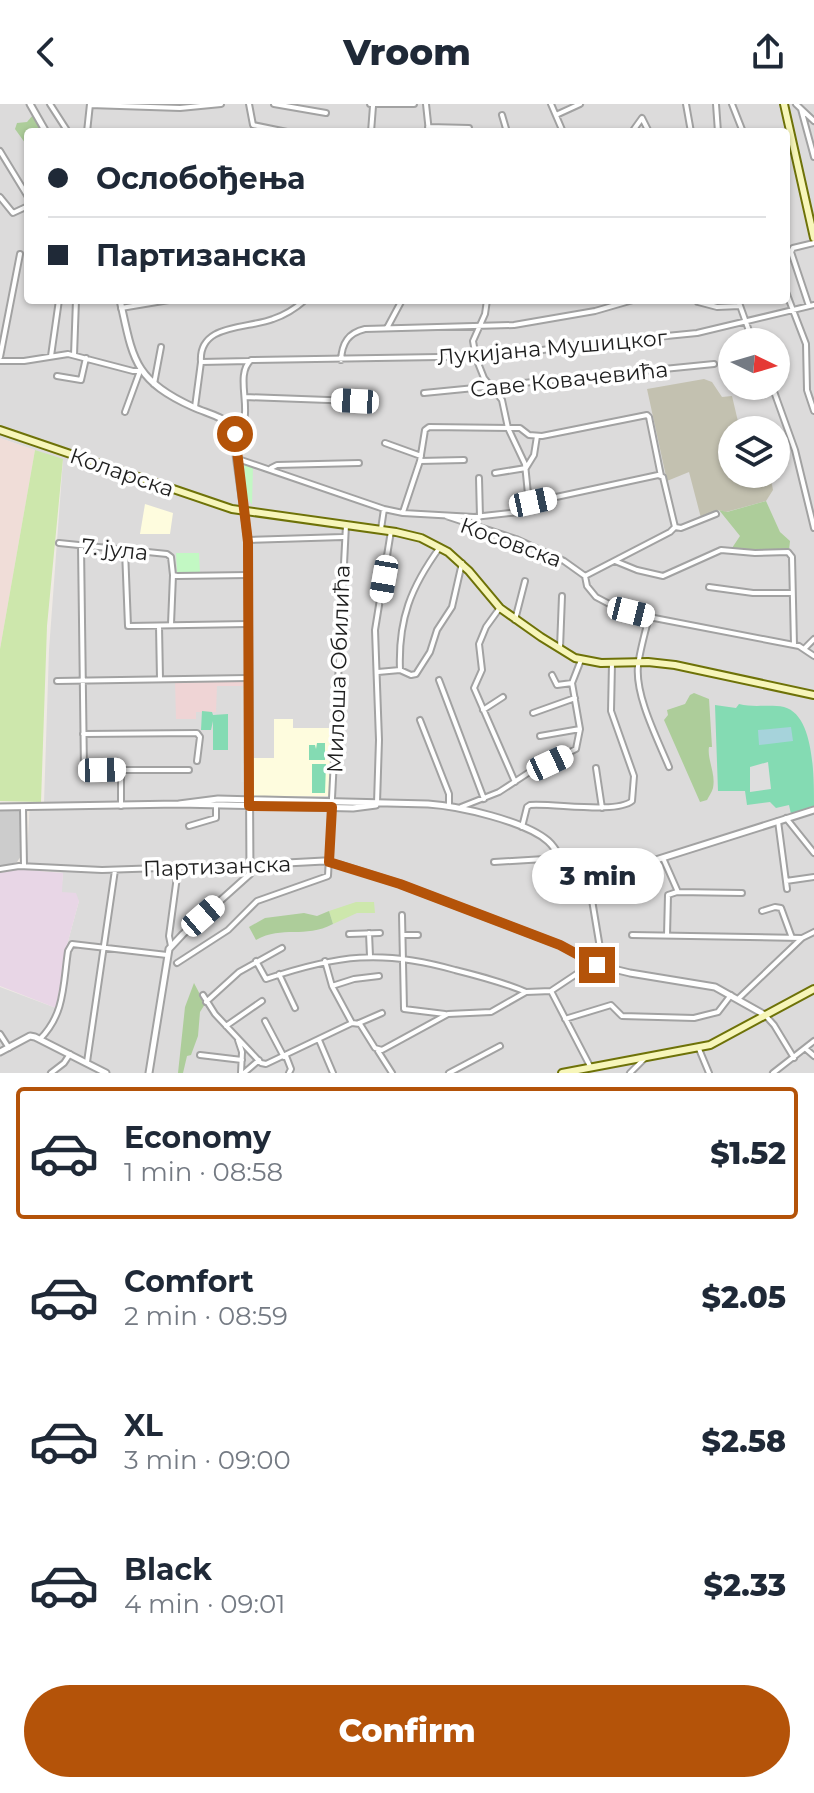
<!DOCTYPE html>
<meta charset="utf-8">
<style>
:root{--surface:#fff;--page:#f2f2f3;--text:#1f2937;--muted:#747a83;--line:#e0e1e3;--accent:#b45309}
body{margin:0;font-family:Montserrat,sans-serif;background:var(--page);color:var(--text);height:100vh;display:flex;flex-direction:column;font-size:30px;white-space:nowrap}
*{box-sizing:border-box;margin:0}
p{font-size:26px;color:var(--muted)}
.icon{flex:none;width:44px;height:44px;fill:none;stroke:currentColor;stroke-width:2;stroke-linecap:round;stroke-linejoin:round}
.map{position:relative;height:969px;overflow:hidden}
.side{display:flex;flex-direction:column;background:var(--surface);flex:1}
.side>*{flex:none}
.banner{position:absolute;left:24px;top:24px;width:766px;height:176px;border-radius:8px;box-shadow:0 2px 6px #0004;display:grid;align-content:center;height:176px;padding:0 24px;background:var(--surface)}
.needle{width:52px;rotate:95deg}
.tools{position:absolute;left:718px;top:224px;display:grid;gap:16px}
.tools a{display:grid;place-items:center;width:72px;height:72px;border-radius:50%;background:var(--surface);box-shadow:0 2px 6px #0004;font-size:40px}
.end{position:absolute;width:36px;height:36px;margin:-18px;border:10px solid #b45309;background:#fff;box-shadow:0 0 0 4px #fff}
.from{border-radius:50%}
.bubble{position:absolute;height:56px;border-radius:28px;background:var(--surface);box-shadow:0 2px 6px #0004;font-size:26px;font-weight:800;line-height:56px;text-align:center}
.car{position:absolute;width:24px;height:48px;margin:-24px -12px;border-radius:10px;box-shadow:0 0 6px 2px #0007;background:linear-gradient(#fff 24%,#345 0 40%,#fff 0 76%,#345 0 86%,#fff 0)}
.banner b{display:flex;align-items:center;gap:28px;height:76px;font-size:30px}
.banner b+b{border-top:2px solid var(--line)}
.banner i{width:20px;height:20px;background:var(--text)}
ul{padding:14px 0 0;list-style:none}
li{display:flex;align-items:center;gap:24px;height:132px;margin:0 16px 12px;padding:0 8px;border:4px solid transparent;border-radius:8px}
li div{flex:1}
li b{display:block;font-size:30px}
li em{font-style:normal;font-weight:800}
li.active{border-color:var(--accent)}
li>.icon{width:72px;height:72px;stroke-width:1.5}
.cta{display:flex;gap:16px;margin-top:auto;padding:16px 24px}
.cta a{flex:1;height:92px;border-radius:48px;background:var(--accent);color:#fff;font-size:32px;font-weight:800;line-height:92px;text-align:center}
header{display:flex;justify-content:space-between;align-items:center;height:104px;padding:0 24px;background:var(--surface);font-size:36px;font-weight:800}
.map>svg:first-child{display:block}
</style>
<header><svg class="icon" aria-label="back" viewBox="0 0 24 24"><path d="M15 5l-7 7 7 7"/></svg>Vroom<svg class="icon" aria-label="share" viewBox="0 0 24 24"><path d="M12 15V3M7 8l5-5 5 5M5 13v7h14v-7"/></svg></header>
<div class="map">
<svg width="814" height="969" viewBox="0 0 814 969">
<rect width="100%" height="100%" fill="#efeae4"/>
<path fill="#dcdbdb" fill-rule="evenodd" d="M0,0H814V969H0V883L56,904L67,841L79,797L61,789L63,769L26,765L30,699H44L49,546L63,356L0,334ZM28,28H786V196H28ZM732,238H776V282H732ZM732,326H776V370H732Z"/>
<path fill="#efd4d5" d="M243,575V582H217L216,608H196V615H176L175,576Z"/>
<path fill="#e8d6e6" d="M17,765L63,769L62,788L76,789L79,797L67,841L56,904L0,882V769Z"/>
<path fill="#fefcde" d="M145,400L173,409L170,430H140Z
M274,615H293V624H332L329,692L254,693L253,654H274Z"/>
<path fill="#ccc" d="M0,707H20L21,725V752L17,758L0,763Z"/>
<path fill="#f0ddd8" d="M0,334L35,346L0,545Z"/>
<path fill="#c3c1b0" d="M704,275L712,278L722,293L732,292L740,326H732V370H770L773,386L766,397L726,408L719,406L701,414L689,368L667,377L647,285Z"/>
<path fill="#cde7ac" d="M35,346L63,355L47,522L41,698L0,697V545Z
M356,798H374L375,809H357L333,820L329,807Z"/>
<path fill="#adcd9a" d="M33,11L42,28H28V43L15,25L17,19L27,18Z
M766,397L780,428L790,437L789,446L750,447L732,444L740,432L719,406L727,408Z
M694,589L709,595L712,643H709C707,655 716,670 713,684C712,688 709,692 707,696L700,698L664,616L668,611L667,606L685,600L690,591Z
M329,807L333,820C304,835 283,821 256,836L249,823L265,814L304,809L317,812Z
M194,879L205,900L200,908L198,932L191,951L187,952L183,969H178L185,903Z"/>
<path fill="#c2f8c3" d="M244,360L253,362L252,401L247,394Z
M176,449H199L200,469H177Z"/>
<path fill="#84dbb3" d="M739,600C754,604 769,600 784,603C814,611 814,671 814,702L791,710L789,701L776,704L770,698L747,701L745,687H718L715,601L736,604Z
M202,607L212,608L213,611L228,610V646H213V617L211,626H201Z
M317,639H325V656H309V641H315L316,645Z
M312,660H326L325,689H312Z"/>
<path fill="#dedede" d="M246,582V678H241V586Z
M768,658L771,685L750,688V663Z"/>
<path fill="#a6d3db" d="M791,623L793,637L759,641L758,626Z"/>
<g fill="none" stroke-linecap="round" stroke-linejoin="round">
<g stroke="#a2a2a2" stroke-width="8">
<path id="minor" d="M50,0L68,28
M249,0L253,21L287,28
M274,0L326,9
M370,0H414
M426,0L429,28
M551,0L563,28
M686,0L691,28
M716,0L718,28
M732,0L743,28
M796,0L814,17
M90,1L180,4L221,0
M801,5L814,53
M502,11L507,28
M556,11L580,0
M428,23L469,24
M87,28L90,0
M371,28L373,2
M632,28L642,14L649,28
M0,47L28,93
M0,93L13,109L28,102
M786,188L806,240L807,286L814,307
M487,196L485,210L473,237L476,254L484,274L502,296L508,324L525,360L529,400
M738,196L753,238
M698,198L717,203L740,202
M809,202L791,148L793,144L814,139
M121,204L169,196
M387,224L402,196
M74,251L76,196
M51,252L59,196
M0,253L20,150
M341,256C342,239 348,229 365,225L514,221L595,207L633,196
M0,257H24L68,250L133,267H140L125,308
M201,258C198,219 248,225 273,215C285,211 296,204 305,196
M57,272L81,276L86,254
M154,280L161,243
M772,282L795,346L814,424
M424,289L714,260
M245,293L355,297
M195,303L201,258L249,257
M235,330C258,314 232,273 251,256L500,252L585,240L697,229L814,201
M385,339L421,352
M238,355L384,405L403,409L474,413L520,408L533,398L658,371L663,373L675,423
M420,357L464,356
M271,364L277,361L359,359
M495,369L526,364L534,351L537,332
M479,374L480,413
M403,408L420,357L425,326L429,323L520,324L529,331L542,332L647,311L649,313L661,372
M446,412L516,435L564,457L585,472L587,482L596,493L615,503L649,513L799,542L814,552
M381,425L384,405
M248,436L343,433
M59,439L167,450L171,453L173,471L177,472L248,471
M81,442L84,666H189
M125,446L128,522L248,520
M615,457L637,466L663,472L721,446L755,449L788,448L792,453L794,541
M585,472L670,428L675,423L681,424L716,410
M709,483L753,489H792
M499,505L486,523L479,540L482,566L474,584L515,678
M649,513C645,529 640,546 638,562C635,592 658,636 669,663
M515,516L525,477
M171,520L173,471
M159,522L160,575
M560,544L562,492
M805,544L814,535
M400,566C398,515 411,483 440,443
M378,568L400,566L411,571L416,570L430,548L437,526L452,503L462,459
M552,571L557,581L572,579
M439,576L484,695
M57,577L248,574
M483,606L503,593
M533,609L575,594
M420,616L449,690V702
M83,630L197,629L200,633L197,657
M540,632L580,625
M596,664L602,704
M121,666V702
M377,699L379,636L375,526L391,427
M461,703L499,688L528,669L576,645L580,625L572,579L581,556
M23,704L24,762
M786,714L814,749
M778,717L787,785
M189,722L216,714V701
M522,723L527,703L530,701C554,699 616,710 632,697L634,672L611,607L612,559
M663,754L678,788
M494,758L561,754
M0,765L19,762L102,766L251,761
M786,777L814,773
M589,778L600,844L597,861
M762,807L775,803L781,804L792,834
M402,811L404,905L445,910
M369,829L370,852
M349,830L380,829
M403,831H418
M632,831L802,834
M667,831L668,791L677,788L742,789
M171,842L169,832L178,765
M256,857L266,875C337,851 382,845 455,866C479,872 503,878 526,888
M325,857L332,882L352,919
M177,859L228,826L257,797L328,772L346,421
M279,870L295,904
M332,882L354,875L379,872
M203,891L215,910L261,959L266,960L352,919L360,920L375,944L382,946L448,910L491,908L526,888L551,887
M738,895L802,834L814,828
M206,898L239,868L282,844
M765,911L774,921L794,954
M565,915L611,901L622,912L694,914L718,908L731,891
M265,917L284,953
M359,919L382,909
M226,922L262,897
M0,930L9,944
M40,935C65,910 63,881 68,847L72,840L167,851
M238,936L242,948L241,969
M319,936L333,969
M699,945L709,969
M806,945L814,952
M378,947L392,969
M200,951L242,956
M286,952L291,965L289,969
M87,958L115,766
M591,964L551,887L593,859
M51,969L64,959L70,950
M244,969L259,956
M449,969L500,942
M630,969L644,955
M773,969L814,937"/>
</g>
<g stroke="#a2a2a2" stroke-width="9">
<path id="tertiary" d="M30,0L46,28
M120,196C133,254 133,276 193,303C206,309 222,312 232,322L248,436L250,770L183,830L169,845L149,969
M179,700L218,695L428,700C459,702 525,717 548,737C563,750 564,773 586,778L814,706
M0,703L179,700L353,704L376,701
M251,761L324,757L340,761L400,780L560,841L597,861L630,869L715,883L765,911
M0,948L30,932L35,933L106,969"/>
</g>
<g stroke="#6e7208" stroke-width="10">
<path id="secondary" d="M784,0L814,134
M0,326L232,405L396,428L421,434L448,448L469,467L500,504L541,533L575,554L601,559L648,558L675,561L814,591
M562,969L710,941L814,885"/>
</g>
<use href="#minor" stroke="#fff" stroke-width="4"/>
<use href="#tertiary" stroke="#fff" stroke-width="5"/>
<use href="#secondary" stroke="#f7f6ba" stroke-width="6"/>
</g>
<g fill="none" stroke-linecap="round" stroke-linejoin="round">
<path stroke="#b45309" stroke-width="10" d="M235,330L248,438L249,702L332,703L329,758L400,780L560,841L597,861"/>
</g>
<g text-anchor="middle" stroke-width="7" stroke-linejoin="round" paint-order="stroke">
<g font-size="22" fill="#1e1e1e" stroke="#fff">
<text transform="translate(552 243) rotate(-5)" y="8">Лукијана Мушицког</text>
<text transform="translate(569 275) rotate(-6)" y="8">Саве Ковачевића</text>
<text transform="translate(122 368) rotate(19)" y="8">Коларска</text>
<text transform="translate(511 438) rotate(20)" y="8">Косовска</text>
<text transform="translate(115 445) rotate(6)" y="8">7. јула</text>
<text transform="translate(338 565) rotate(-88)" y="8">Милоша Обилића</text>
<text transform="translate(217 762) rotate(-2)" y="8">Партизанска</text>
</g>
</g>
</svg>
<div class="tools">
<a><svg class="needle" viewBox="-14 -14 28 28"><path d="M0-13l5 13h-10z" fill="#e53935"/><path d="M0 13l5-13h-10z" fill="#747a83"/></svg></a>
<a><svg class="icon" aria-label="layers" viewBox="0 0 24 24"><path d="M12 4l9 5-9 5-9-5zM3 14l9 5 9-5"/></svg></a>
</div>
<i class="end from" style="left:235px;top:330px"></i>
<i class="end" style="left:597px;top:861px"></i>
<div class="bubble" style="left:532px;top:744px;width:132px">3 min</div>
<i class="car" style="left:355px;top:297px;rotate:273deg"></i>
<i class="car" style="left:533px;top:398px;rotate:78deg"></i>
<i class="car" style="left:384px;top:475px;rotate:190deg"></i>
<i class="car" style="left:631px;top:508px;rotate:104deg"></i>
<i class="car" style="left:550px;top:659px;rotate:65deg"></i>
<i class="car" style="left:102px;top:666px;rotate:89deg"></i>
<i class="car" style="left:203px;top:812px;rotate:49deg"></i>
<div class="banner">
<b><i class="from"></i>Ослобођења</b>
<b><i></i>Партизанска</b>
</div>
</div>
<section class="side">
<ul>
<li class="active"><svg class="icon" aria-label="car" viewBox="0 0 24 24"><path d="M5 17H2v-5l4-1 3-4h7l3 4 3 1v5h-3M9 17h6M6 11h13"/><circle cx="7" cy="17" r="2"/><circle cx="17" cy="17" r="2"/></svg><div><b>Economy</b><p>1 min · 08:58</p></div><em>$1.52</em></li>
<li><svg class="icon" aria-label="car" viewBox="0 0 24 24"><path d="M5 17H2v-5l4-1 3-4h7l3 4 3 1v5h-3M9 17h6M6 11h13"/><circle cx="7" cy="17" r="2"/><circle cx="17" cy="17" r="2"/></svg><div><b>Comfort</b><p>2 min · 08:59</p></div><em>$2.05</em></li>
<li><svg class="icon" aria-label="car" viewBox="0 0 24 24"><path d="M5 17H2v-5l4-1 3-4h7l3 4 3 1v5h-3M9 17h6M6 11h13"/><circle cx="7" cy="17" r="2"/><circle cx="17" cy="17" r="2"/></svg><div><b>XL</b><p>3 min · 09:00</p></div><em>$2.58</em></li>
<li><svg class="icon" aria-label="car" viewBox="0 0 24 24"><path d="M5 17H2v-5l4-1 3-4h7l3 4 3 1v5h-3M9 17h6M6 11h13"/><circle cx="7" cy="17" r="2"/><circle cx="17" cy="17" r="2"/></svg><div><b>Black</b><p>4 min · 09:01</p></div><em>$2.33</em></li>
</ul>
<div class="cta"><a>Confirm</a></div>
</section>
